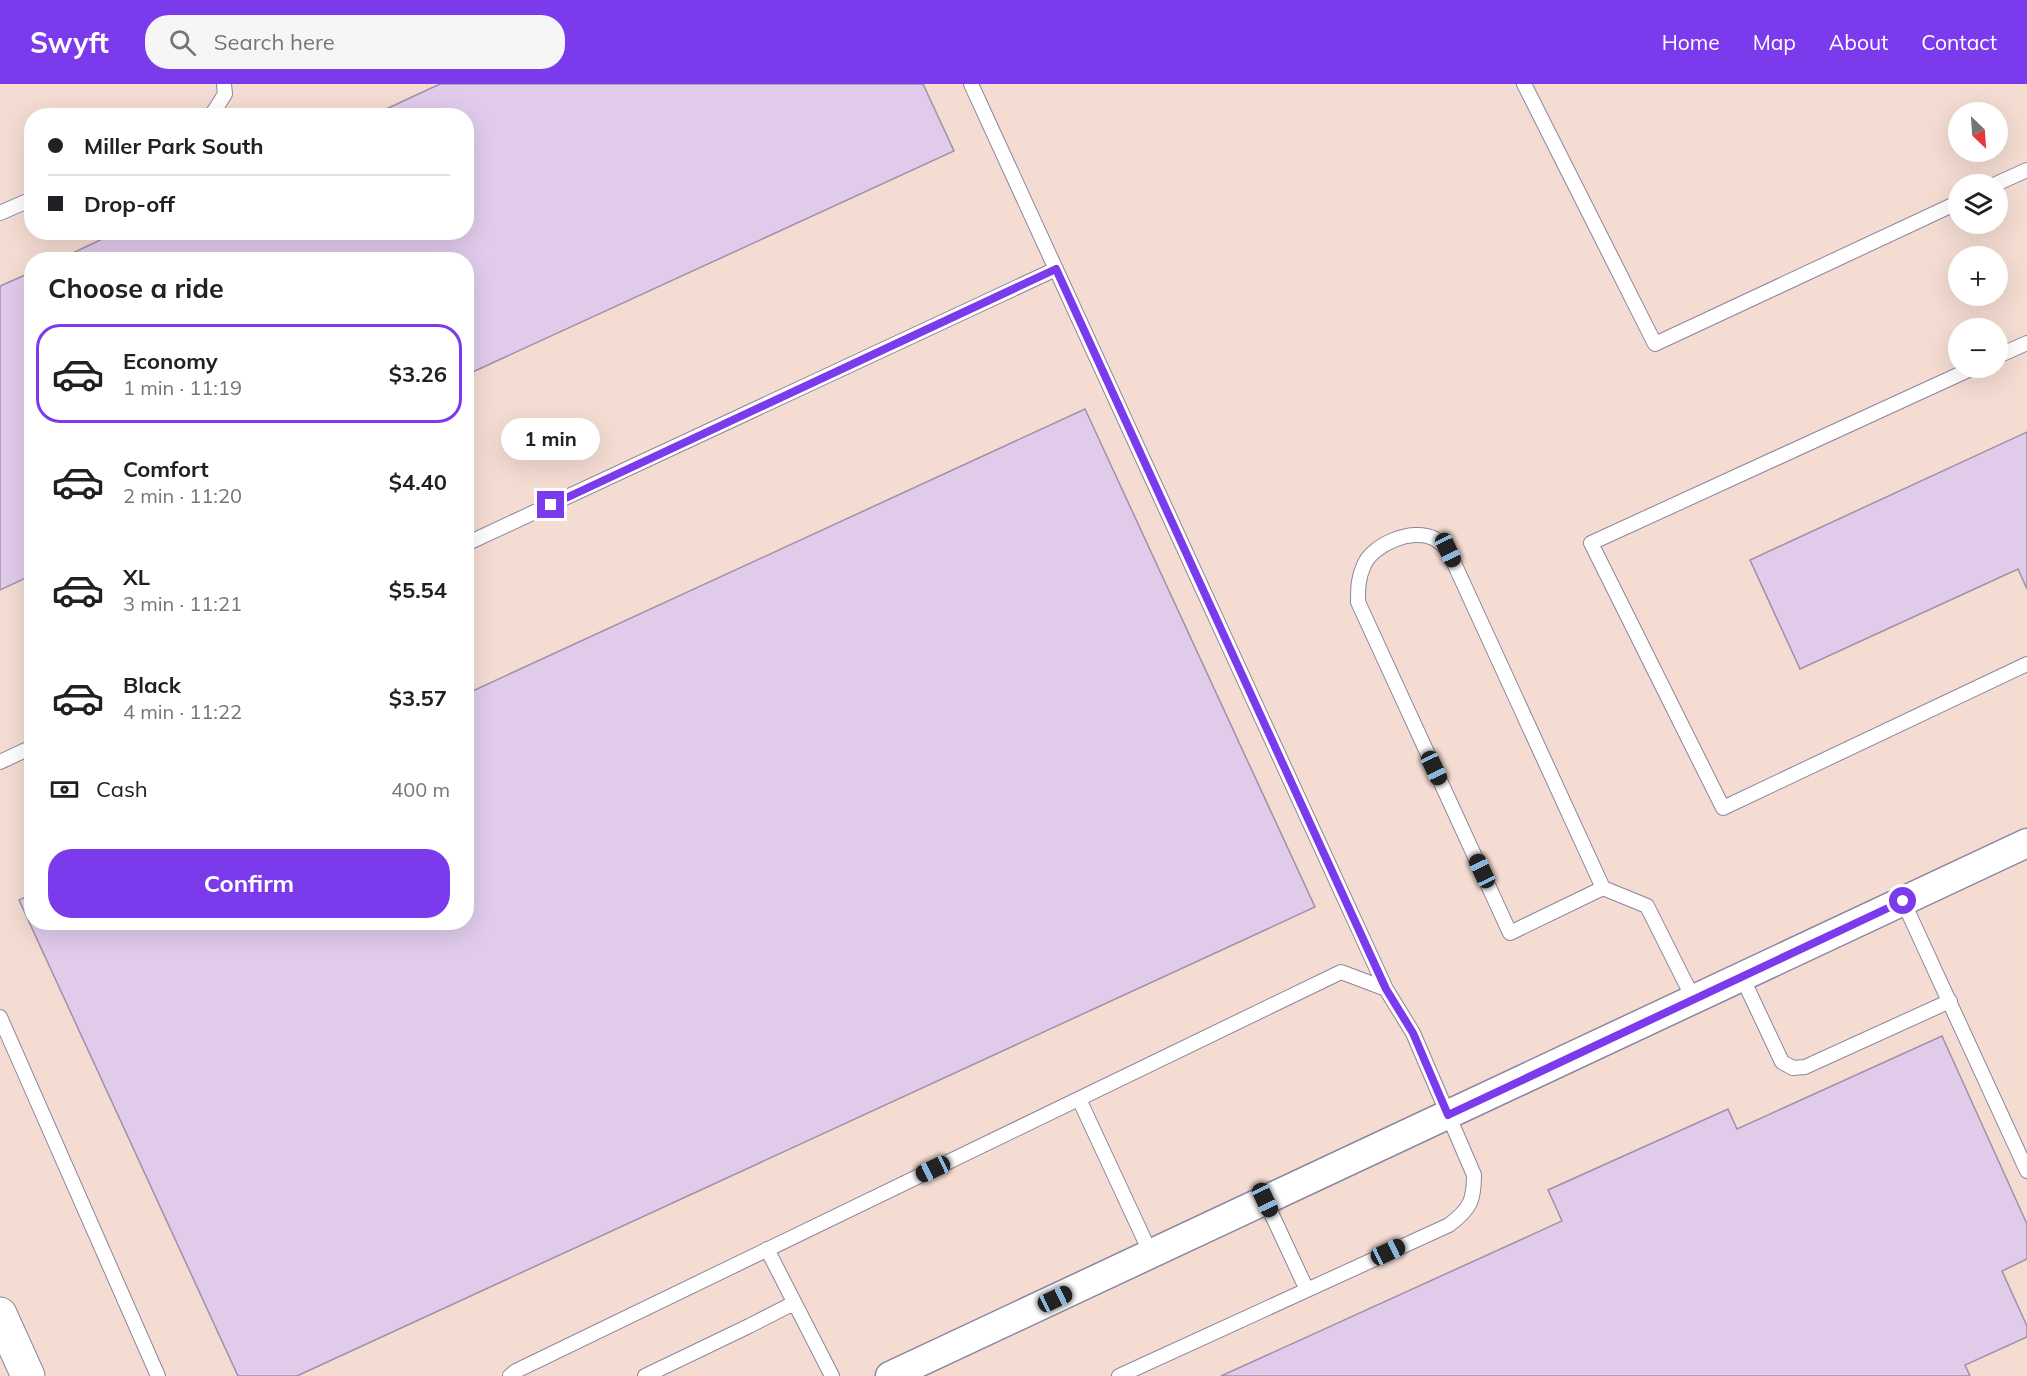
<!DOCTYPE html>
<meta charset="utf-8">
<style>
:root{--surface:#fff;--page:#f6f6f6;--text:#202124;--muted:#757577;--line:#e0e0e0;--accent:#7c3aed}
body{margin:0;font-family:Mulish,sans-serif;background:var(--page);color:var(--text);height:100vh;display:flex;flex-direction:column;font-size:22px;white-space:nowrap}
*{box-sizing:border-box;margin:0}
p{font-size:20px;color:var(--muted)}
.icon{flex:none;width:33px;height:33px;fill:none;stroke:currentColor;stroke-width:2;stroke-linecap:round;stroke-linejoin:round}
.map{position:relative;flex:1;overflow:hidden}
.side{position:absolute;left:24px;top:168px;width:450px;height:678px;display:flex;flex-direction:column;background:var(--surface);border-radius:24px;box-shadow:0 6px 24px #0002}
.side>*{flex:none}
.banner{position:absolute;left:24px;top:24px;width:450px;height:132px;border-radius:24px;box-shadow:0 6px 24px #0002;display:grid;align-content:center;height:132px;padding:0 24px;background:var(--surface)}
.needle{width:39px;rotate:155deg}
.controls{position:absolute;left:1948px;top:18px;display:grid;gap:12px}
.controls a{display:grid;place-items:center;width:60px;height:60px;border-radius:50%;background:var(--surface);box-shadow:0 6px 24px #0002;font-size:30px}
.end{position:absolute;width:27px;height:27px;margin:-14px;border:8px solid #7c3aed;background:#fff;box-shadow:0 0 0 3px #fff}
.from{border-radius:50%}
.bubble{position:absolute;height:42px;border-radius:21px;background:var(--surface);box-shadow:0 6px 24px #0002;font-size:20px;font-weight:700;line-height:42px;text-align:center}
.car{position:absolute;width:18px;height:36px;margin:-18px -9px;border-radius:8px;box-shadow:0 0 4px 2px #0007;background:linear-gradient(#222 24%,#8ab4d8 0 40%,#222 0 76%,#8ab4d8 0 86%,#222 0)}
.banner b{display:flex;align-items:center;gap:21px;height:57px;font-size:22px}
.banner b+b{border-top:2px solid var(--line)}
.banner i{width:15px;height:15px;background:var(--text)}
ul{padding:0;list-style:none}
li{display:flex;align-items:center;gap:18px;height:99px;margin:0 12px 9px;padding:0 12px;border:3px solid transparent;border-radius:24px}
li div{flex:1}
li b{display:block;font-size:22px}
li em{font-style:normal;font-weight:700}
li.selected{border-color:var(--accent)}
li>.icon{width:54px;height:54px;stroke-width:1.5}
h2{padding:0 24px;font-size:27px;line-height:72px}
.pay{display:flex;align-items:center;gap:15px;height:66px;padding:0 24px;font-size:22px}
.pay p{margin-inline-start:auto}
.cta{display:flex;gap:12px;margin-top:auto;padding:12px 24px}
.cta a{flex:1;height:69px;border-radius:24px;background:var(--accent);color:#fff;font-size:24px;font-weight:700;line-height:69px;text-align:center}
header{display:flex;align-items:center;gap:36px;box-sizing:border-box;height:84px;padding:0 30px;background:var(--accent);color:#fff}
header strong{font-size:28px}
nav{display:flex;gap:33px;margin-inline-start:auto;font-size:21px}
.search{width:420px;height:54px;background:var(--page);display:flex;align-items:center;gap:15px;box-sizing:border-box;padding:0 21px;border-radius:24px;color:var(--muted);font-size:22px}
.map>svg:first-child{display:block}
</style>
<header>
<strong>Swyft</strong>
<div class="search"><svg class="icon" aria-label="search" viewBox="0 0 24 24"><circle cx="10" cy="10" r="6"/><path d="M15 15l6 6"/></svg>Search here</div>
<nav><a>Home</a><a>Map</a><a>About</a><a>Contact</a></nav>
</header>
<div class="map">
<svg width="2027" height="1292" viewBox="0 0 2027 1292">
<rect width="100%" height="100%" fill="#ede8fe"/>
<path fill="#f4dcd2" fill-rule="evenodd" d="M0,0H2027V1292H0ZM1959,28H1998V68H1959ZM32,32H466V148H32ZM1959,100H1998V140H1959ZM1959,172H1998V212H1959ZM32,176H466V838H32ZM1959,244H1998V284H1959Z"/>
<path fill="#e0cbeb" stroke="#9f90a7" stroke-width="1.5" d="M440,0H923L954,67L466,291V176H58L117,148H466V32H371Z
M32,188V491L0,506V202Z
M1085,325L1315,823L297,1292H238L19,816L32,810V838H466V610Z
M2027,348V505L2018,485L1800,585L1750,476Z
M1942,952L2027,1140V1175L2002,1187L2027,1242V1253L1965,1281L1970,1292H1221L1562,1137L1548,1106L1728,1025L1737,1045Z"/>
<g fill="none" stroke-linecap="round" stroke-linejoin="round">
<g stroke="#8c859e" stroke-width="16">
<path id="lane" d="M971,0L1386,905
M1524,0L1655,260L1959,118
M211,32L225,10L224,0
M1996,100L2027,86
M0,129L32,115
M1998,272L2027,259
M1973,284L1591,459L1723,724L2027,580
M466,460L1056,185
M0,678L32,663
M1603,804L1448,466C1444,462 1438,456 1433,454C1412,444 1373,460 1364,481C1358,494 1358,504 1358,518L1510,849L1603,804L1647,822L1694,916
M1903,817L2027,1087
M1742,893L1782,978L1793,984L1805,983L1950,917
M0,933L158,1292
M1079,1015L1151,1170
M1265,1116L1307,1206
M767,1165L832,1292
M510,1292L516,1287L1341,888L1386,905L1413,949L1474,1091C1474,1117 1470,1125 1449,1141L1119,1292
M645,1292L749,1242L794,1219"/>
</g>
<g stroke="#8c859e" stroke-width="31">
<path id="street" d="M890,1292L2027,759"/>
</g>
<g stroke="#8c859e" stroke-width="35">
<path id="secondary" d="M0,1230L28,1292"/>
</g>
<use href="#lane" stroke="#fff" stroke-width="14"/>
<use href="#street" stroke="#fff" stroke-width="28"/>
<use href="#secondary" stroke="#fff" stroke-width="33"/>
</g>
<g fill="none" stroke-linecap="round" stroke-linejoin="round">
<path stroke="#7c3aed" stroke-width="8" d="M551,421L1056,185L1386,905L1413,949L1448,1031L1903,817"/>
</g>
</svg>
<div class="controls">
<a><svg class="needle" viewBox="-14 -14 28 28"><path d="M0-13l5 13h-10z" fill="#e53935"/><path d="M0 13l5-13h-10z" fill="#757577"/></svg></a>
<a><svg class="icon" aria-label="layers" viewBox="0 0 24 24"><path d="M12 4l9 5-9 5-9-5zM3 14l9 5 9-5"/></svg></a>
<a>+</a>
<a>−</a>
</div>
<i class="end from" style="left:1903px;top:817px"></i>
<i class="end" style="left:551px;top:421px"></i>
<div class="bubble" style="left:501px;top:334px;width:99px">1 min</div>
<i class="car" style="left:1448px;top:466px;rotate:155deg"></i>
<i class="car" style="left:1434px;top:684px;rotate:155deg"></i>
<i class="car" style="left:1482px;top:787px;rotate:335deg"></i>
<i class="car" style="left:933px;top:1085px;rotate:245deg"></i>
<i class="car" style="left:1265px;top:1116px;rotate:155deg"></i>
<i class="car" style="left:1388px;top:1168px;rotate:65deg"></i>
<i class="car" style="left:1055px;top:1215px;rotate:65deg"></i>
<div class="banner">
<b><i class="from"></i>Miller Park South</b>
<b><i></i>Drop-off</b>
</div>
<section class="side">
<h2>Choose a ride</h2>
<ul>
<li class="selected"><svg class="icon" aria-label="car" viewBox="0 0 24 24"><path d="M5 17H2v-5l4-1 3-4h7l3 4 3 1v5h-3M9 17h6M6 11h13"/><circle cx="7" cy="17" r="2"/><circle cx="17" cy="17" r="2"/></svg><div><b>Economy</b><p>1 min · 11:19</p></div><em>$3.26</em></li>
<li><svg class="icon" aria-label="car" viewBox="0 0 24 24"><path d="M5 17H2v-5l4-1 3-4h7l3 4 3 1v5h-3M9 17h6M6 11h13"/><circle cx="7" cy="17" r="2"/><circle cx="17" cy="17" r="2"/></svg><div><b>Comfort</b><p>2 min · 11:20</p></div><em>$4.40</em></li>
<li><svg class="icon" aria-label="car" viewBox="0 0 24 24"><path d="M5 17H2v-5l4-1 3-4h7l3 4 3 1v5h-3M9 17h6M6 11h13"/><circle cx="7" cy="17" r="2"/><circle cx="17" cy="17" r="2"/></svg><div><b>XL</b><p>3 min · 11:21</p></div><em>$5.54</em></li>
<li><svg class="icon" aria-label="car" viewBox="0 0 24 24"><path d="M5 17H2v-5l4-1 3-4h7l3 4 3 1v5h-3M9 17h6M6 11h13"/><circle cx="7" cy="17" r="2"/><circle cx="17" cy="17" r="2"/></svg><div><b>Black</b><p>4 min · 11:22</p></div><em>$3.57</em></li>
</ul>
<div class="pay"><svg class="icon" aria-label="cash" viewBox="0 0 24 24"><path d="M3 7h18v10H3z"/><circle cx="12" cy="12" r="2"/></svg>Cash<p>400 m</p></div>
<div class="cta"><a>Confirm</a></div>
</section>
</div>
